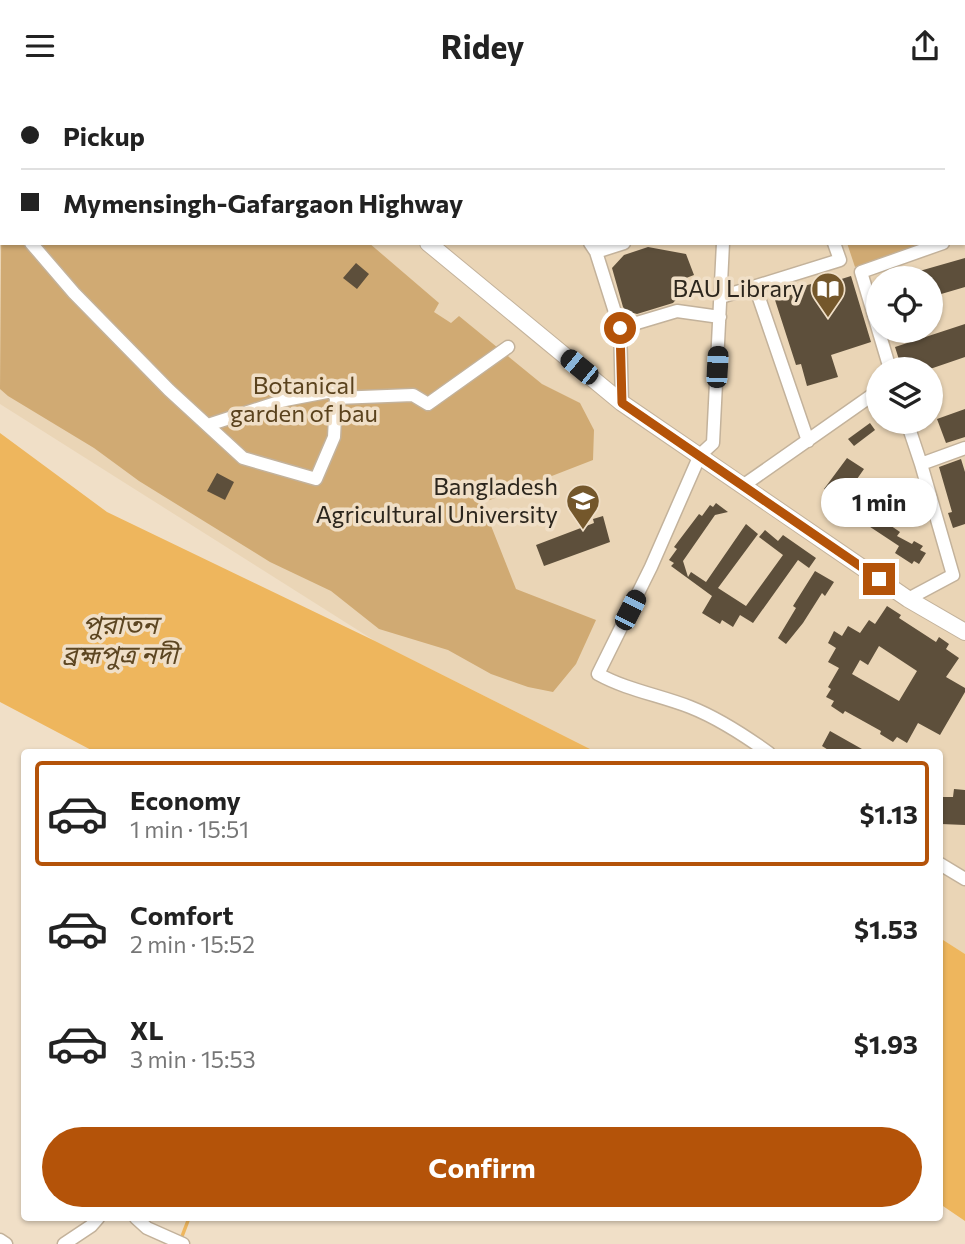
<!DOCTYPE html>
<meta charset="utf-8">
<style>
:root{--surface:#fff;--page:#f6f6f6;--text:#222;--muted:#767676;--line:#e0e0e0;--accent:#b45309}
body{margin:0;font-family:Commissioner,"Noto Sans Bengali",sans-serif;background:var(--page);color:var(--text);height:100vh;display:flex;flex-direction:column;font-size:26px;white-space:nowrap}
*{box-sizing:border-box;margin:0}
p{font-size:23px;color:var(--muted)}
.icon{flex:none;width:38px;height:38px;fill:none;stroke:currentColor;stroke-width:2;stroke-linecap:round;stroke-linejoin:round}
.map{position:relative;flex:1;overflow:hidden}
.details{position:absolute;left:21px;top:658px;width:922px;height:472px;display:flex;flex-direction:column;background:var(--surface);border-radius:7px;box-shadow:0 2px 5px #0004}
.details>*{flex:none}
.top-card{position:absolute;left:0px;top:0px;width:966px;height:154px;box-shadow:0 2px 5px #0004;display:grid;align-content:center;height:154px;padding:0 21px;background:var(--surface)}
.controls{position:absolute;left:866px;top:175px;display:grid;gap:14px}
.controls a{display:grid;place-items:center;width:77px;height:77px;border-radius:50%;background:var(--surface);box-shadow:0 2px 5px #0004;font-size:35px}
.end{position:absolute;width:32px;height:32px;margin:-16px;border:9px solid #b45309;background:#fff;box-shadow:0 0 0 4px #fff}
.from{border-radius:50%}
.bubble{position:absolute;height:49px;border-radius:24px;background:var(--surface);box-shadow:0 2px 5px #0004;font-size:23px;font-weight:700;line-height:49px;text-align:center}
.car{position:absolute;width:21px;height:42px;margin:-21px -10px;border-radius:9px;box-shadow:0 0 5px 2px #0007;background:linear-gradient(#222 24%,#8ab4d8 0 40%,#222 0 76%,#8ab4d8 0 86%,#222 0)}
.top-card b{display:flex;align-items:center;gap:24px;height:66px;font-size:26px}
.top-card b+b{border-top:2px solid var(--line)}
.top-card i{width:18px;height:18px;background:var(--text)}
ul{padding:12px 0 0;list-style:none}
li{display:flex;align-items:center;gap:21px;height:105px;margin:0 14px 10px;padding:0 7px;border:4px solid transparent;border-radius:7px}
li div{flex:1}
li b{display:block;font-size:26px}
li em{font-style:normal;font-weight:700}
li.on{border-color:var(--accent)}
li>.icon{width:63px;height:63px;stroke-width:1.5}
.cta{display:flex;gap:14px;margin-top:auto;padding:14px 21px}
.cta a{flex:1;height:80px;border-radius:42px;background:var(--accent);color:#fff;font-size:28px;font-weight:700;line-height:80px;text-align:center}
header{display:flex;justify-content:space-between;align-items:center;height:91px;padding:0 21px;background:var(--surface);font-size:32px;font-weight:700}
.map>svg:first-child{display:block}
</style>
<header><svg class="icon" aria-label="menu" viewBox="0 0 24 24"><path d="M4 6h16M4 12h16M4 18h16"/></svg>Ridey<svg class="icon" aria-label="share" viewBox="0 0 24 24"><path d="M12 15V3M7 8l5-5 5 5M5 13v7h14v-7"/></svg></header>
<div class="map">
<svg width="965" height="1153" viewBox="0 0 965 1153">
<rect width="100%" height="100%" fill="#f0dfc7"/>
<path fill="#ead5b6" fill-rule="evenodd" d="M0,0H965V863L940,847V662L596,661L375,550L0,313ZM2,2H964V152H2ZM878,187H931V240H878ZM878,278H931V331H878Z"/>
<path fill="#d0aa73" d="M2,51V152H369L439,212L434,221L451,232L459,225L542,293L580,312L594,339L593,369L482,412L516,498L596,529L576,573L553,601L528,596L491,583L448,559L379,538L331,500L270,471L139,390L94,357L8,305L0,298Z
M847,152H923L855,176Z"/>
<path fill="#eeb65d" d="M0,342L107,421L375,550L596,661H95L0,611Z
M940,847L965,863V1130L940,1113Z"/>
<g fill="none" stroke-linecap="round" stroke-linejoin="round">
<path stroke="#eeb65d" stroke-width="3.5" d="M181,1148L189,1127"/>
</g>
<path fill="#5d4f3b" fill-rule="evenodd" d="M648,156L686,163L694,184L681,189L683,197L680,198L681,203L673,212L637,223L626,220L623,216L612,177L624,164Z
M965,167V196L931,206V187H902V185Z
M356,172L369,183L357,198L343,187Z
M851,185L871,251L831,264L838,286L807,295L801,273L796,274L775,209L803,200L801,196L811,193L813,197Z
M965,233V266L930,278H902L895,256Z
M965,318V346L946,352L937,328Z
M870,332L875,339L854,355L848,348Z
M847,367L864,378L850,398L854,401L845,413L824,398Z
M961,368L965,381V433L953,437L948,422L952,421L939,376Z
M217,382L234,391L225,409L207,400Z
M856,411L900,441L897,445L912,453L914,450L923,455L920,459L926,462L919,473L914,470L912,473L895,462L899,455L846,420Z
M716,412L728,421L715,424L683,470L688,486L691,481L706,491L746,433L758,443L718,497L746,515L783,464L759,446L765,439L778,450L783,444L816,467L809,477L798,469L753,532L740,524L733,536L722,529L720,533L702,522L712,505L671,475L674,472L669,469L677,458L674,456L699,423L702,425L710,414L713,416Z
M603,425L610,451L544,475L536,454L594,432L593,428Z
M815,480L834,491L825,505L822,502L803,532L786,553L778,547L796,517L793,515Z
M887,515L901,524L899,527L936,551L939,546L949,553L946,558L959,567L946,586L965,597V601L940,644L918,632L907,652L897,646L893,651L880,643L881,640L845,620L843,623L831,615L834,610L826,606L831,598L828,596L839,577L828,571L836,557L828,552L834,540L842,545L848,535L860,542L869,529L875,533ZM879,555L917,580L899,610L852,583L860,569L868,574Z
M830,640L869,662H833L822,655Z
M954,698L965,699V734L941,733L943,706H953Z"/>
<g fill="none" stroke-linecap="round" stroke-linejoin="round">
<g stroke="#c3b29b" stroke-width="15">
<path id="minor" d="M817,0L818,2
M755,2L760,0
M789,2L795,0
M0,108L2,111
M964,145H965
M31,152L74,202L169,299L243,367L316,388L334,346L336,307L413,304L428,313L508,256
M590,152L596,161L620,237
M723,152L713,352L700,364L651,476L598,583C627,599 659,604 690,616C718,627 744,644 769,662
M596,161L624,152
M764,193L759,199L758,204L808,350
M721,206L840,169L834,152
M890,278L861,181L943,152
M622,312L620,237L677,220L720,226
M907,331L921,373
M208,334L285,309L332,300L336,307
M744,394L878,300
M908,508L953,484L921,373L965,357
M940,773L965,788
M136,1127L147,1137L183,1153
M0,1149L6,1153
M64,1153L91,1135L98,1127"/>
</g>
<g stroke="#c3b29b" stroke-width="18">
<path id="major" d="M256,0L258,2
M428,152L622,312L908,508L965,541"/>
</g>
<use href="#minor" stroke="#fff" stroke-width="12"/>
<use href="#major" stroke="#fff" stroke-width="16"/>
</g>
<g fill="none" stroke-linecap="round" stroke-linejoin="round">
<path stroke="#b45309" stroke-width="9" d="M620,237L622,312L879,488"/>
</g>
<defs>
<g id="library-pin" transform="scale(1.75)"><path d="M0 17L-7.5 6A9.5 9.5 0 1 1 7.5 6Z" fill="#74572b" stroke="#f0dfc7"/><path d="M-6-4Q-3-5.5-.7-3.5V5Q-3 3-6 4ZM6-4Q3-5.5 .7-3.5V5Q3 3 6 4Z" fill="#fff"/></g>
<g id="university-pin" transform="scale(1.75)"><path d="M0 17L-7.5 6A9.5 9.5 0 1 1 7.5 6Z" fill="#74572b" stroke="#f0dfc7"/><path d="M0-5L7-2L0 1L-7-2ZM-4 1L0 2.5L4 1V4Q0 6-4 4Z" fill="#fff"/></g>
</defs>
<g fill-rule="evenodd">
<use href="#library-pin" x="828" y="198"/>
<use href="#university-pin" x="583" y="410"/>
</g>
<g text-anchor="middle" stroke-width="7" stroke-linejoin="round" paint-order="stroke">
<g font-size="24" fill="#2c261d" stroke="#f0dfc7" text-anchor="end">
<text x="804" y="206">BAU Library</text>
<text x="558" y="404">Bangladesh<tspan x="558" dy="28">Agricultural University</tspan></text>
</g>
<g font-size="24" fill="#5a421d" stroke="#f0dfc7">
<text x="304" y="303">Botanical<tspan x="304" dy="28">garden of bau</tspan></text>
</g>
<g font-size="26" font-style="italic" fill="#5d4621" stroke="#f0dfc7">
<text x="120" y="543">পুরাতন<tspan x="120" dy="30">ব্রহ্মপুত্র নদী</tspan></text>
</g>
</g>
</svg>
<div class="controls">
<a><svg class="icon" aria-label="locate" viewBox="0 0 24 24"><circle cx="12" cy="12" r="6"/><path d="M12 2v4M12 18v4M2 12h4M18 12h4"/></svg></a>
<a><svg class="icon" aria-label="layers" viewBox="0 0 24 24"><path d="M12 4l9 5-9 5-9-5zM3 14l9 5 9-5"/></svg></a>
</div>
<i class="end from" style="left:620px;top:237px"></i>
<i class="end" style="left:879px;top:488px"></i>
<div class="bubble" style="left:821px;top:387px;width:116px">1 min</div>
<i class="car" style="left:579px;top:276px;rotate:309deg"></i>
<i class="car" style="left:717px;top:276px;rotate:3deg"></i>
<i class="car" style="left:630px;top:519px;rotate:27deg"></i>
<div class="top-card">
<b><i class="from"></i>Pickup</b>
<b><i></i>Mymensingh-Gafargaon Highway</b>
</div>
<section class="details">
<ul>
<li class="on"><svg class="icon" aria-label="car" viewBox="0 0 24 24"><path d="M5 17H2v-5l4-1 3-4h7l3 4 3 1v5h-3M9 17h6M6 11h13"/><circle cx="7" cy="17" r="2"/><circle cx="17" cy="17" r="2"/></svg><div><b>Economy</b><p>1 min · 15:51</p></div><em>$1.13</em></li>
<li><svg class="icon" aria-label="car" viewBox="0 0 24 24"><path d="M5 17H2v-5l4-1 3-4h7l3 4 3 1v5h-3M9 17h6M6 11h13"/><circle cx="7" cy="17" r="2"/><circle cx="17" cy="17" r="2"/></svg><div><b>Comfort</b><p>2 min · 15:52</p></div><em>$1.53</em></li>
<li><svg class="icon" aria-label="car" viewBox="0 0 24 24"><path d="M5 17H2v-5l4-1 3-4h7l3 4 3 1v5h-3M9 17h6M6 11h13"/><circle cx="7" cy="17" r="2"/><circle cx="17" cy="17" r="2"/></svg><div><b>XL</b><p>3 min · 15:53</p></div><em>$1.93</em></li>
</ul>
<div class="cta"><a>Confirm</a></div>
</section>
</div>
